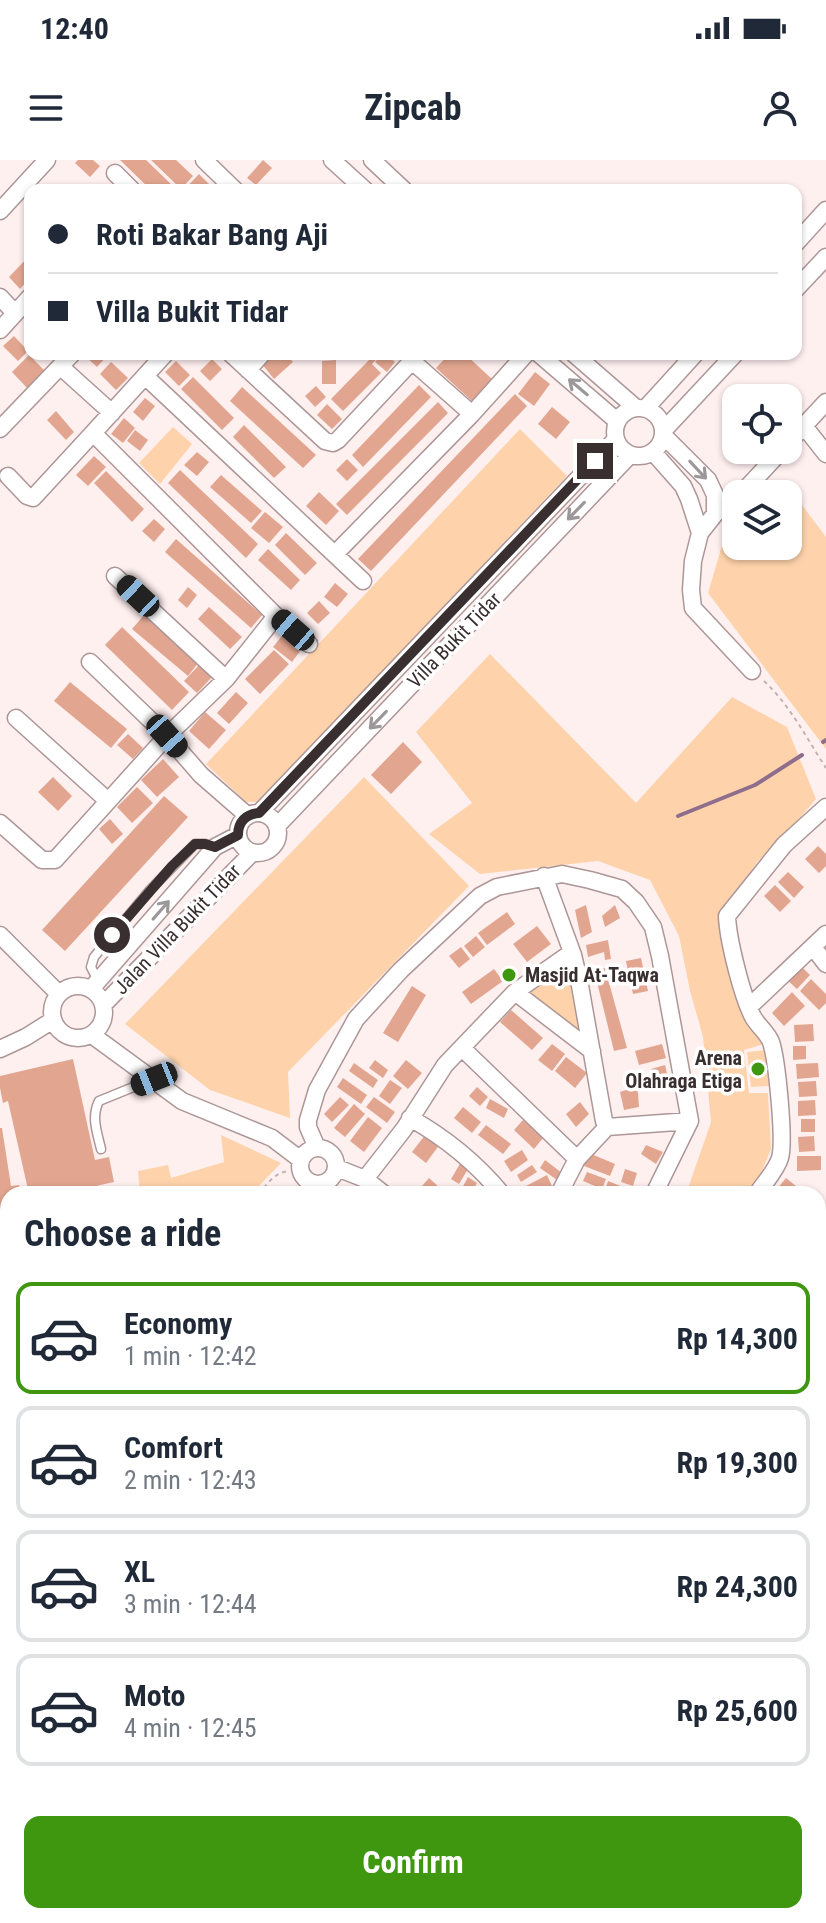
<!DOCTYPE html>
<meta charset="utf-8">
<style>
:root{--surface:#fff;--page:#f2f2f3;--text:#1f2937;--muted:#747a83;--line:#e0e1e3;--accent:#3e970f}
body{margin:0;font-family:"Roboto Condensed",sans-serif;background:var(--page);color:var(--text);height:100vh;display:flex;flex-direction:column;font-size:30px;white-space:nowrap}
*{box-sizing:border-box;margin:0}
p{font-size:26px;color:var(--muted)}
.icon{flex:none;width:44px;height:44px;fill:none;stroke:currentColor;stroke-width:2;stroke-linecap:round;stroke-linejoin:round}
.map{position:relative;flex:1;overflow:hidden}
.panel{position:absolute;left:0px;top:1026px;width:826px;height:738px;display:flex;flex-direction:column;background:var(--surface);border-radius:24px 24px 0 0;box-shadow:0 2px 6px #0004}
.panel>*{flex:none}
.hud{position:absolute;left:24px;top:24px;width:778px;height:176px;border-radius:16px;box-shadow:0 2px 6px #0004;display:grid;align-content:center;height:176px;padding:0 24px;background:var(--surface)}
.buttons{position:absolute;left:722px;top:224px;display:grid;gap:16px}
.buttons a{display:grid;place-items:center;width:80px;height:80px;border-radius:16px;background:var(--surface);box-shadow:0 2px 6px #0004;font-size:40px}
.end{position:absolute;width:36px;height:36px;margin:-18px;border:10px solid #392f30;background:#fff;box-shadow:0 0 0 4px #fff}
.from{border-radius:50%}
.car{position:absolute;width:24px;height:48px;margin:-24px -12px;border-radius:10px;box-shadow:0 0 6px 2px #0007;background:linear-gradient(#222 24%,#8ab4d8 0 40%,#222 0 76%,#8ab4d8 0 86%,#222 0)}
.hud b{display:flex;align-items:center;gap:28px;height:76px;font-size:30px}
.hud b+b{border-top:2px solid var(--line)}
.hud i{width:20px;height:20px;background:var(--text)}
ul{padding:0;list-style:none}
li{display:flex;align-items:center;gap:24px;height:112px;margin:0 16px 12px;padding:0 8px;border:4px solid var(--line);border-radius:16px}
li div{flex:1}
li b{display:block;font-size:30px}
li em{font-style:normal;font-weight:700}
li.on{border-color:var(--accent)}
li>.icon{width:72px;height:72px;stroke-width:1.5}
h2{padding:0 24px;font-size:36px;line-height:96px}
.cta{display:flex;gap:16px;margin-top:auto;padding:16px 24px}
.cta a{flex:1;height:92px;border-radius:16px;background:var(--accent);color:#fff;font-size:32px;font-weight:700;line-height:92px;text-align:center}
.status{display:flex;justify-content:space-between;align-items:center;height:56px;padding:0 40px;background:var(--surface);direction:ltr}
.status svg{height:22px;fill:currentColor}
header{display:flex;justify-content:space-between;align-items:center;height:104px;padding:0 24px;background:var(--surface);font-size:36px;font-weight:700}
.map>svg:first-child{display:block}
</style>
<div class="status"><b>12:40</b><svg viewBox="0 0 49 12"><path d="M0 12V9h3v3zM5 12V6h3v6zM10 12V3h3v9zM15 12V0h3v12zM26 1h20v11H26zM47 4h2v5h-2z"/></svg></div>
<header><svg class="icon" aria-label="menu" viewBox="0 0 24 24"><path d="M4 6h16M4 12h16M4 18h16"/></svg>Zipcab<svg class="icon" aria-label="person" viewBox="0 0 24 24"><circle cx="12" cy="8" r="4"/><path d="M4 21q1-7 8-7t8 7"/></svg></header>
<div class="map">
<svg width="826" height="1763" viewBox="0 0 826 1763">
<rect width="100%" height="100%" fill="#fff0f0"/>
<path fill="#fed3ab" d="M173,267L192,284L160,324L139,303Z
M520,269L567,316L258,642H246L206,604Z
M784,321L826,377V589L708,433L725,375L736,365V386H788V334H770Z
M490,494L636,643L732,537L787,567L816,639L781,680L758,701L719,757L741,851L764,884L744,890L749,933H768L771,989L762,1011L747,1034H686L711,962L703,877L690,831L679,776L650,720L598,701L480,714L429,674L472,643L416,572Z
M364,617L469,726L288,912L290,958L210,930L125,864Z
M568,803L582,873L528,831Z
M766,890L769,926L751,927L747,892Z
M221,975L281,1003L251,1034H140L138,1011L168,1005L171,1018L224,1002Z
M8,1090V1268L0,1259V1092Z"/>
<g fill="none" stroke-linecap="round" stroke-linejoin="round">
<path stroke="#8e6e8c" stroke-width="4" d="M823,582L826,580
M678,656L755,625L802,595"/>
</g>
<path fill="#e2a690" d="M78,0H93L100,6L90,17L75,3Z
M120,0H146L172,25L167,30H151Z
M151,0H176L193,16L181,29Z
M263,0L272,8L256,25L247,18Z
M199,14L209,24L203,30H184Z
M30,95V118L20,129L9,117Z
M14,176L28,191L18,201L3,186Z
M87,194H109L97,207L85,196Z
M273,194H286L293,202L274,219L262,204Z
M363,194H381L372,204L381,213L343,251L331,239L369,200Z
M383,194H386L395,202L387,212L375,202Z
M449,194H465L493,220L473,242L436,208Z
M29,195L46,212L28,229L12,212Z
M212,199L222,209L210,221L200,211Z
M336,200V224H322V201Z
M176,201L190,215L179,226L165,212Z
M111,202L128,218L116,230L100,214Z
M535,212L550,224L534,246L518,234Z
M193,217L234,258L222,270L181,229Z
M419,225L431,237L363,307L352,295Z
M316,226L326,237L315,247L305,236Z
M242,227L316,295L303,308L230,241Z
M515,234L527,246L371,411L358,399Z
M145,238L155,246L143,261L133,252Z
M438,242L448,253L347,355L336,344Z
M327,244L342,259L332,269L317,255Z
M552,247L570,262L556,279L538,264Z
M56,251L74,272L66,280L47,260Z
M124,258L135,268L123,283L111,274Z
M244,265L286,307L274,318L233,277Z
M135,270L148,280L140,291L127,281Z
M197,292L209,302L197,316L184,305Z
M94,296L106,307L88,326L76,315Z
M347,299L358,310L347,321L336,310Z
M180,310L258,384L246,398L168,323Z
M106,311L144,349L132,362L94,323Z
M221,315L262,351L251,363L210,327Z
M319,332L339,351L326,365L306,346Z
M265,352L283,367L269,383L251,368Z
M154,359L165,369L154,382L142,371Z
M286,373L317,403L305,415L275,385Z
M176,379L262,455L251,468L165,392Z
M268,389L300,420L291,430L258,400Z
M335,423L348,434L337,447L324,437Z
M188,427L197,435L187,448L178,440Z
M319,441L330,453L318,464L307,453Z
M209,447L242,477L230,489L198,459Z
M144,455L199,502L188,516L132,469Z
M122,467L189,532L172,550L105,485Z
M285,472L303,487L292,502L273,487Z
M274,490L289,504L260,534L245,519Z
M200,504L213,516L197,533L184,521Z
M70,522L127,569L111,588L54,541Z
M236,532L248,543L229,564L217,553Z
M205,552L226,570L209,589L189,571Z
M128,574L143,588L133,599L117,585Z
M403,582L422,602L391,634L371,615Z
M163,599L179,617L157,637L141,620Z
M53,617L72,636L58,651L38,632Z
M137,627L153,643L132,663L117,647Z
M164,636L188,657L65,791L42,770Z
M110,659L123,674L112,684L99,669Z
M818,686L826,694V706L819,713L805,699Z
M788,712L804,727L794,738L778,722Z
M775,725L791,741L780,752L764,736Z
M586,745L592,772L581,778L575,750Z
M615,745L620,758L605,767L602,756Z
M507,752L515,764L487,785L478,773Z
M537,766L551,784L527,802L513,784Z
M476,776L485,787L473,797L464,786Z
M608,780L611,799L605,800L604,792L588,797L586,785Z
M461,787L470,799L459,808L449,796Z
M641,798L648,831L633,834L626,801Z
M800,805L810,815L797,829L786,819Z
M605,808L627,888L614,891L594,810Z
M494,809L503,821L471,844L462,832Z
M811,819L826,834V843L819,850L800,831Z
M412,826L426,835L398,882L383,873Z
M792,832L805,846L784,866L772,853Z
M511,850L543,878L532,890L500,862Z
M813,864L814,881L795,882L794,865Z
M552,884L565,894L552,911L538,900Z
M662,884L666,898L639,905L635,891Z
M793,886H806V899L793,900Z
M566,897L587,913L575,928L555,911Z
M73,899L95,1000L109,997L114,1022L60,1034H29L8,941L3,943L0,928V916Z
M375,900L388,910L383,918L369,908Z
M406,900L422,913L408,929L393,916Z
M354,903L378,920L373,928L349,911Z
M818,903L819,917L797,919L796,904Z
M665,905L668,918L655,922L651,909Z
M343,918L367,935L361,944L337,927Z
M637,919L639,947L624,950L620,932L626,930L629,920Z
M390,920L402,928L390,944L379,936Z
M816,921L817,936L799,937L798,922Z
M477,927L488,937L480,946L469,936Z
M340,937L349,945L332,962L324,954Z
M374,937L395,952L387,963L366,947Z
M490,939L508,949L504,958L486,948Z
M815,940L816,955L798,956V941Z
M580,942L589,954L576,967L566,954Z
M354,944L365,954L345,977L334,968Z
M463,947L481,962L472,973L454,958Z
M368,957L382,968L364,992L350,981Z
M801,959H815V972H801Z
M523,960L543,978L534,989L514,970Z
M486,965L511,984L503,994L478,975Z
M0,968H2L11,1026L19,1025L20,1034H8V1082L0,1083Z
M429,970L443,980L426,1003L412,992Z
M814,976L815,991L799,992L798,977Z
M646,985L663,992L656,1004L641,994Z
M522,990L528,1000L511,1012L504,1001Z
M589,993L615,1004L610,1016L584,1006Z
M797,996H821V1010L797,1011Z
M464,997L471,1004L459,1024L451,1019Z
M545,1000L562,1013L557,1020L540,1008Z
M532,1005L537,1012L521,1022L517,1015Z
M625,1009L637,1013L633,1026L621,1022Z
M587,1012L606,1019L602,1029L583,1021Z
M547,1015L552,1026L537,1034H530L526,1026Z
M468,1017L477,1023L471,1034L460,1032Z
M429,1018L439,1027L433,1034H415Z
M786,1018L806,1034H773Z
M608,1021L641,1034H615L605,1030Z"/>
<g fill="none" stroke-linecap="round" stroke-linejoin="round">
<g stroke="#ad9697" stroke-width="11">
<path id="service" d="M98,821L91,807L94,797L150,730L195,684H205L215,687
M101,989C97,972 91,957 99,941L153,919"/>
</g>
<g stroke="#ad9697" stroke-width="19">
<path id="minor" d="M204,0L235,30
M332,0L365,30
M372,0L404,30
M115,13L132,30
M0,51L47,0
M796,83L826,50
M796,129L826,97
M0,137L15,153
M0,170L30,137
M231,194L325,281L333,283L338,280L412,201L472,254L335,394
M539,194L617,261
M574,194L636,248
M61,207L112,253
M248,210L262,194
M145,216L363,421
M615 272a24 24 0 1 1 48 0a24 24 0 1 1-48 0Z
M645,249L695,194
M472,254L526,194
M804,266L826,294
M0,269L72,194
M663,271L735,194
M663,275L708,320L715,335V354
M788,283L826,242
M653,292L683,326L689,339L700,373
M8,316L27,336L33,338L93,273
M741,334L782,290
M736,338L715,354L700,373L693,401L691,430L693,448L752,511
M115,416L226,519
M276,456L309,484
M90,502L167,576L226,519L276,456L93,273L165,194
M16,558L108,641
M238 673a20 20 0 1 1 40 0a20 20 0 1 1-40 0Z
M259,653L616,279
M0,663L42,700H55L167,576L201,615L248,656
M277,666L630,295
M544,716L573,795L579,820L604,961L607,967
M0,775L59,834
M813,787L826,804
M52 852a26 26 0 1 1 52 0a26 26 0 1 1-52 0Z
M91,829L215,687L238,675
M515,832L565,797L573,795
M103,845L252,693
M749,847L826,774
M92,875L182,941L272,978L301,1000
M462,888L577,999
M0,889L26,877L53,860
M410,958C444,977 477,1004 502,1034
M300 1006a18 18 0 1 1 36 0a18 18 0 1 1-36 0Z
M317,988L308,967V960L317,930L356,859L401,810L480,736L497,727L562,714L590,720L622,729L636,742L653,767L660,796L690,961L654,1034
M337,1008L365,1019L384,1034
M365,1019L404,969L445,905L515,832L592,891
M559,1034L577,999L607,967L690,961
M757,1034C764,1023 776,1011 780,998C785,981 777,900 771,882C767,872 758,866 753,857C742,836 728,780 727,756L784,685L826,647
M818,1086L826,1079
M818,1221L826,1213
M0,1726L8,1735
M26,1756L32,1763"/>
</g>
<path stroke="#c1b3b3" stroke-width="2" stroke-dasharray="4 4" stroke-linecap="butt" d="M764,521C790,545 807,579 826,608
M259,1034C267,1024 275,1012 289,1011
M818,1360L826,1349
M0,1424L8,1418
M569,1763L575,1756"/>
<use href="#service" stroke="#fff" stroke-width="8"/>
<use href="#minor" stroke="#fff" stroke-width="16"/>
</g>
<defs><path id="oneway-shaft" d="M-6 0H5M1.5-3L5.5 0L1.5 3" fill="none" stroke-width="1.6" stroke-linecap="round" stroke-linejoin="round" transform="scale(2)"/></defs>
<g stroke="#9c9798">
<use href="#oneway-shaft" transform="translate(578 227) rotate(-140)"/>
<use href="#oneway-shaft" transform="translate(698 310) rotate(47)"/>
<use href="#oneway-shaft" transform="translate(576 351) rotate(134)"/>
<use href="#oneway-shaft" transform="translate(378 560) rotate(134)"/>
<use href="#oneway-shaft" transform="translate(161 750) rotate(-49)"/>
</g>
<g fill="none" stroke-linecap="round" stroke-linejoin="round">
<path stroke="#392f30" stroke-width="10" d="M112,775L172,706L195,684H205L215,687L238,675C238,662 246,654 259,653L595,301"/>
</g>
<g fill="#3e970f" stroke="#fff" stroke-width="3">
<circle cx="509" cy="815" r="8"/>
<circle cx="758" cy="909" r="8"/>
</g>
<g text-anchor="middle" stroke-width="7" stroke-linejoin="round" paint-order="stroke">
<g font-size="20" fill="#392f30" stroke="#fff">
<text transform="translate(454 480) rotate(-46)" y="7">Villa Bukit Tidar</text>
<text transform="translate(177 769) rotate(-46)" y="7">Jalan Villa Bukit Tidar</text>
</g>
<g font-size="20" font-weight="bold" fill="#392f30" stroke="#fff" text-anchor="start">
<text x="525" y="822">Masjid At-Taqwa</text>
<text x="742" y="905" text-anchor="end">Arena<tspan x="742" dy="23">Olahraga Etiga</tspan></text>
</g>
</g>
</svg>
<div class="buttons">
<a><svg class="icon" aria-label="locate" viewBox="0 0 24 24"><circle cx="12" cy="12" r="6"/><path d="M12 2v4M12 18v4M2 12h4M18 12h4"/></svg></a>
<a><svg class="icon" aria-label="layers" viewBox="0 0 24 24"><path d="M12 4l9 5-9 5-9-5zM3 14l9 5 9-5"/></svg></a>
</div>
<i class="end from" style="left:112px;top:775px"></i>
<i class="end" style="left:595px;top:301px"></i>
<i class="car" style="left:138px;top:436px;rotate:313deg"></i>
<i class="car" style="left:293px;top:470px;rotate:311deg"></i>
<i class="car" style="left:167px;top:576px;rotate:138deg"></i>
<i class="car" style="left:154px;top:919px;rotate:248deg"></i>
<div class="hud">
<b><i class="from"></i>Roti Bakar Bang Aji</b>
<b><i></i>Villa Bukit Tidar</b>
</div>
<section class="panel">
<h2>Choose a ride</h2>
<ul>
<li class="on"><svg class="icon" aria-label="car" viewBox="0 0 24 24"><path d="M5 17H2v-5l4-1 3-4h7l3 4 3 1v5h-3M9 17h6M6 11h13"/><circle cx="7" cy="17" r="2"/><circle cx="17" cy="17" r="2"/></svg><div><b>Economy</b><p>1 min · 12:42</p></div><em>Rp 14,300</em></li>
<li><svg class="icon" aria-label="car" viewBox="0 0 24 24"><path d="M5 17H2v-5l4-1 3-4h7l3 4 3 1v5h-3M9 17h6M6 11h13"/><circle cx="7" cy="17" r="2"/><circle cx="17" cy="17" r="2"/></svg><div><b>Comfort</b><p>2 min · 12:43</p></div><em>Rp 19,300</em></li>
<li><svg class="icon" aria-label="car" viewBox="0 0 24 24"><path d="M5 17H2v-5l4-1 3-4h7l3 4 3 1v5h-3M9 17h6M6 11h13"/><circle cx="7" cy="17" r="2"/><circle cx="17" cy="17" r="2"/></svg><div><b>XL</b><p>3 min · 12:44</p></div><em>Rp 24,300</em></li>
<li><svg class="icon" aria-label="car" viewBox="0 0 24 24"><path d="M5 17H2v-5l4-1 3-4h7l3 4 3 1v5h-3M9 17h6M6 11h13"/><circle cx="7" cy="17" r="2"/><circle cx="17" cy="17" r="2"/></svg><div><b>Moto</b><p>4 min · 12:45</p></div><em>Rp 25,600</em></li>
</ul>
<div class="cta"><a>Confirm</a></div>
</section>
</div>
